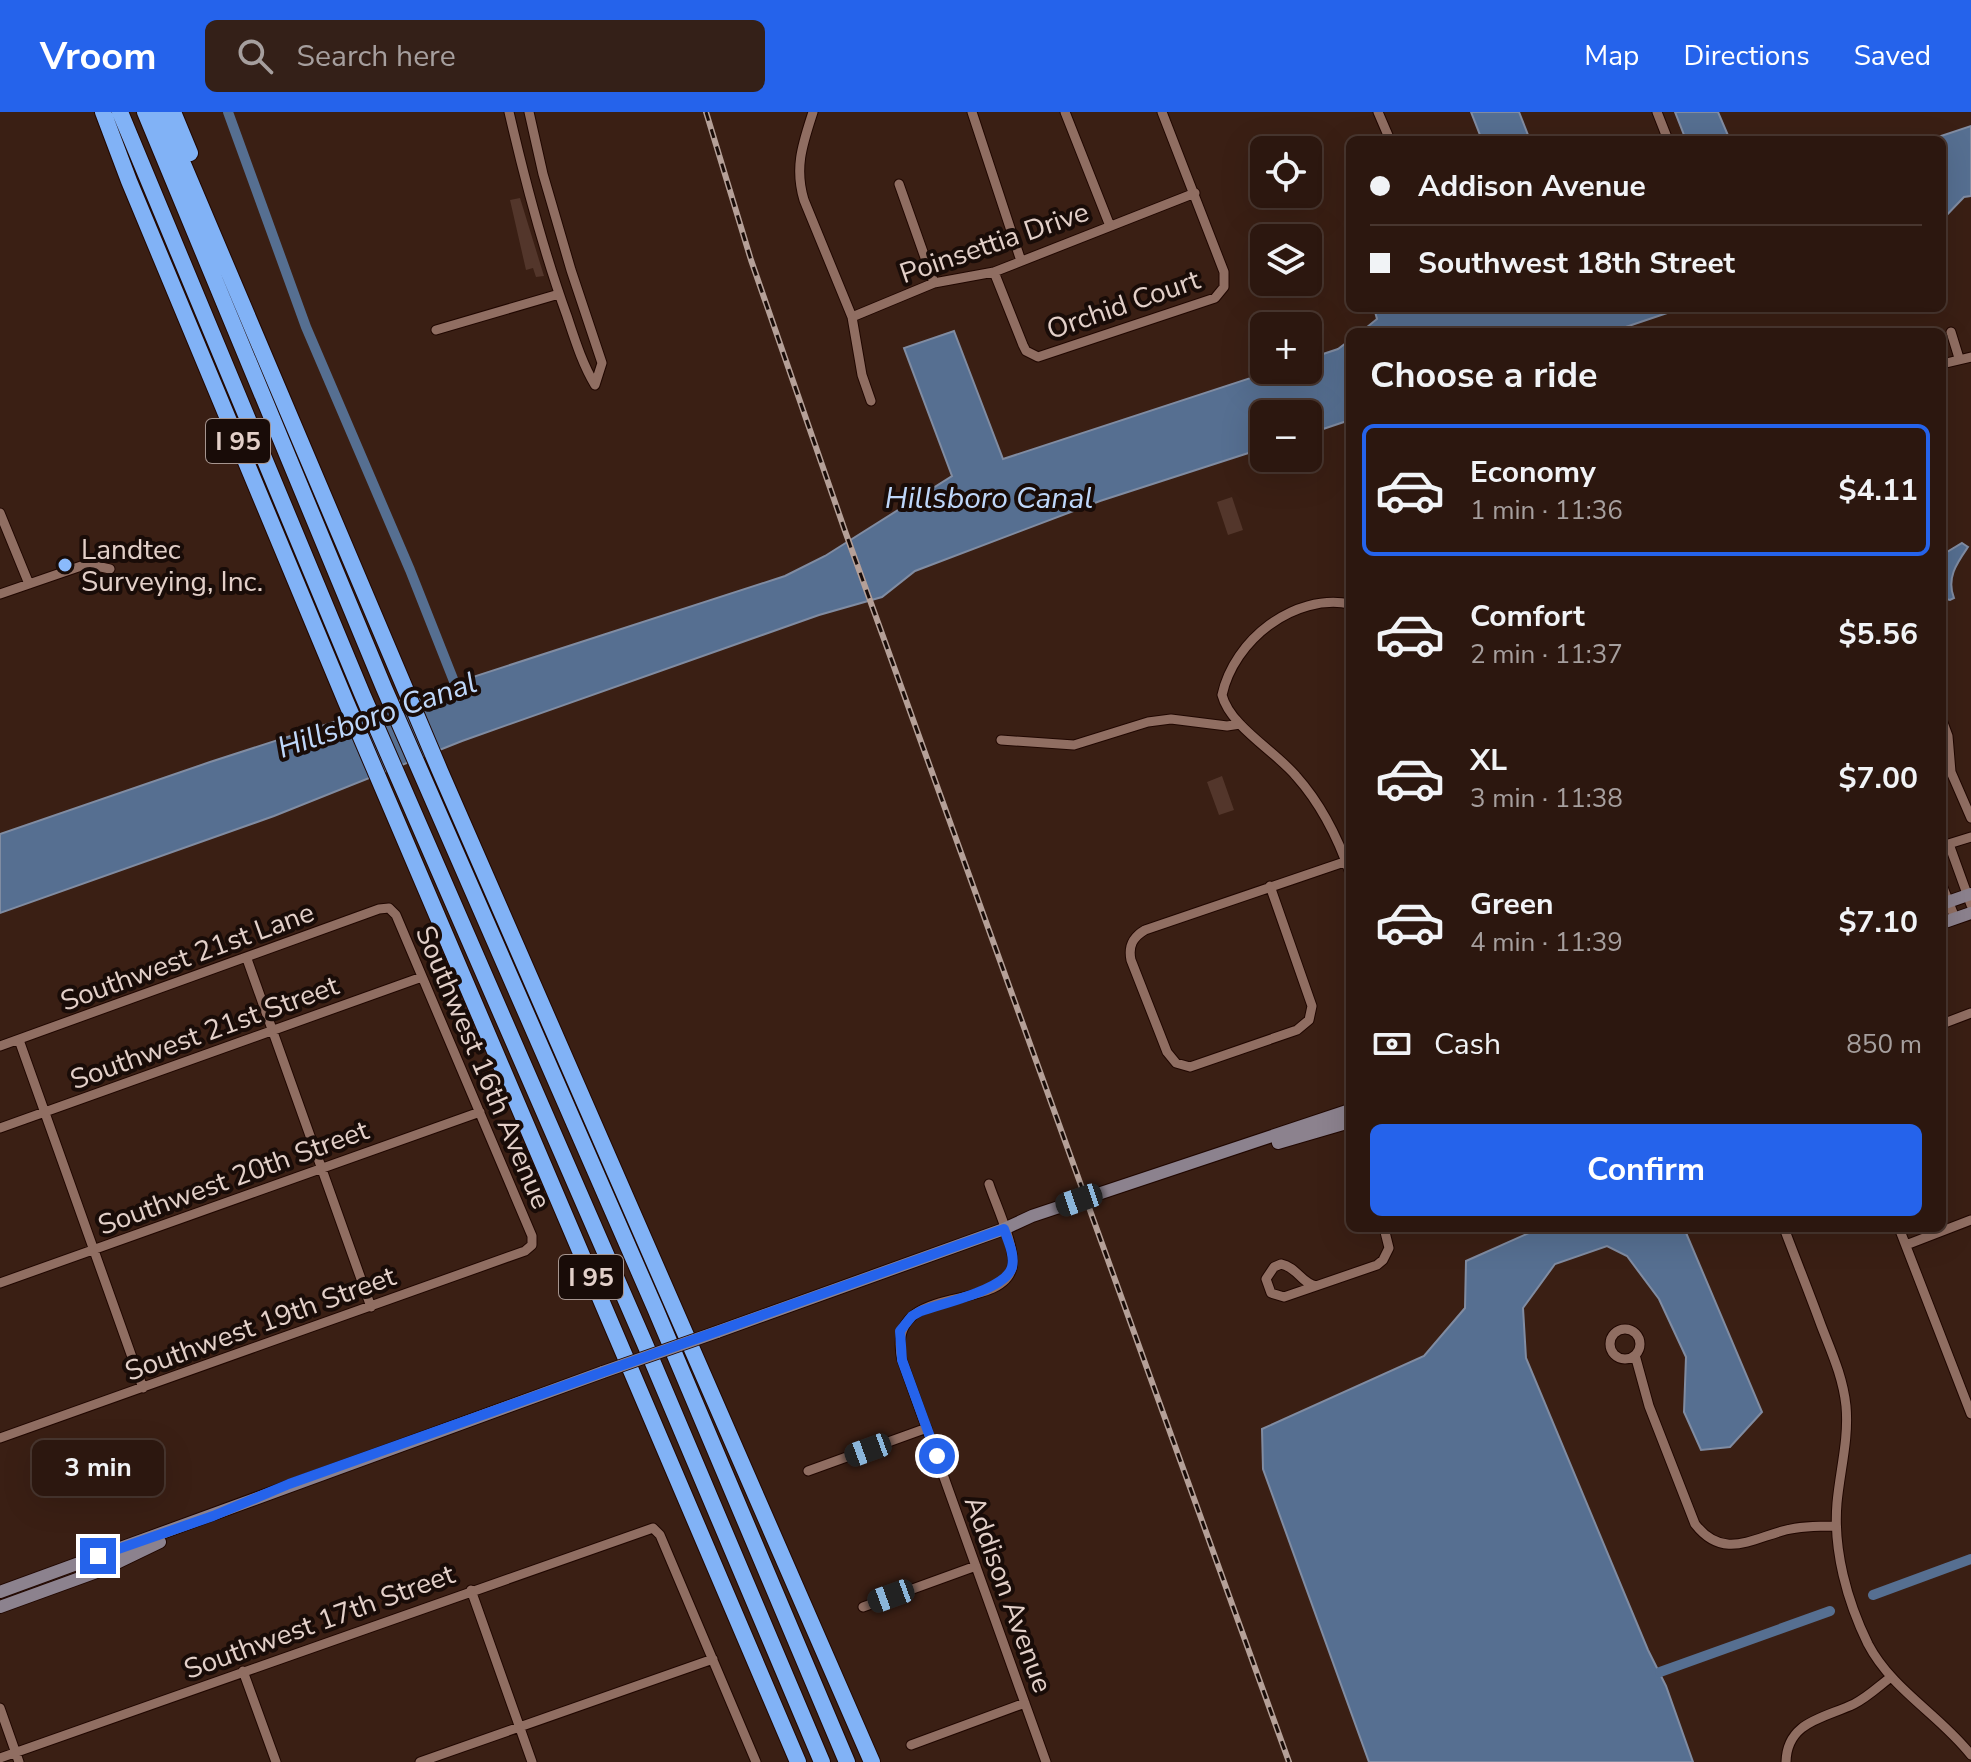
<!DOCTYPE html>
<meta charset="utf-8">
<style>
:root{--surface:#2c170f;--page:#342018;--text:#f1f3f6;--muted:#a69f9e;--line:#48362f;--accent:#2563eb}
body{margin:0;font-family:"Nunito Sans",sans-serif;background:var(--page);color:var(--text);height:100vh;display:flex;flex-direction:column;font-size:30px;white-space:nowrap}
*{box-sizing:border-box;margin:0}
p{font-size:26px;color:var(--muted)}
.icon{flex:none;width:44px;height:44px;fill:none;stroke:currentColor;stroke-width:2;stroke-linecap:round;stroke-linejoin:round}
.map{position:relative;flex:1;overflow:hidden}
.details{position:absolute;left:1346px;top:216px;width:600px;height:904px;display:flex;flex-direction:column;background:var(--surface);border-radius:12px;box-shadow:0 8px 32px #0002,0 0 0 2px var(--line)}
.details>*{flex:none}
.hud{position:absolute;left:1346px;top:24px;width:600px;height:176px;border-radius:12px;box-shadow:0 8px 32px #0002,0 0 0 2px var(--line);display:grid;align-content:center;height:176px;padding:0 24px;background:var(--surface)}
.fabs{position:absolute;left:1250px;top:24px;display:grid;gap:16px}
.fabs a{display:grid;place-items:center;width:72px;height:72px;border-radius:12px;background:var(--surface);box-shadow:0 8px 32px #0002,0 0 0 2px var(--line);font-size:40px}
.end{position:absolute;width:36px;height:36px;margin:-18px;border:10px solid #2563eb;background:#fff;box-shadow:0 0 0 4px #fff}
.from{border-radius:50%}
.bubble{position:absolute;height:56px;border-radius:12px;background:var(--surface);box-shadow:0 8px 32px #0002,0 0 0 2px var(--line);font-size:26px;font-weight:700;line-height:56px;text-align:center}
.car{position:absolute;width:24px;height:48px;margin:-24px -12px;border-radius:10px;box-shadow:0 0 6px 2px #0007;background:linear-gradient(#222 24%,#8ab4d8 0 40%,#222 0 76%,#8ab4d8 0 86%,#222 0)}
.hud b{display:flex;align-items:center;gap:28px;height:76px;font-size:30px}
.hud b+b{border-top:2px solid var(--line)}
.hud i{width:20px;height:20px;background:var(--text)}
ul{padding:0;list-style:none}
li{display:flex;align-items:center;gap:24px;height:132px;margin:0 16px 12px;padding:0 8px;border:4px solid transparent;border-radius:12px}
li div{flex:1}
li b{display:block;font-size:30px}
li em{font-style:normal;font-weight:700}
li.current{border-color:var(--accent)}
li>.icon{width:72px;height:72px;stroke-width:1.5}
h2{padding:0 24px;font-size:36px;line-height:96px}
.pay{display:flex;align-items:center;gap:20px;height:88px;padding:0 24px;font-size:30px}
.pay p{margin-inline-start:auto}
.button{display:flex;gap:16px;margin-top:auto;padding:16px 24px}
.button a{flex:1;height:92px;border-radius:12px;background:var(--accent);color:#fff;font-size:32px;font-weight:700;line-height:92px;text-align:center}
header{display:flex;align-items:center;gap:48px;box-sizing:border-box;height:112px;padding:0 40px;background:var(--accent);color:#fff}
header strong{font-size:38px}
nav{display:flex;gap:44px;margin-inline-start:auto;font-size:28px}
.search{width:560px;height:72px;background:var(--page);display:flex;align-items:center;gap:20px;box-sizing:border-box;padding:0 28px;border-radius:12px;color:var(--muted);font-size:30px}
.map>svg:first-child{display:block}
</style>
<header>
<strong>Vroom</strong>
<div class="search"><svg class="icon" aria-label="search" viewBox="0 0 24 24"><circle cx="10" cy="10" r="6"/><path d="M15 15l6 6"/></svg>Search here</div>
<nav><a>Map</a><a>Directions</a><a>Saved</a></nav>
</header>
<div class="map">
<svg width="1971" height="1650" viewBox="0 0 1971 1650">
<rect width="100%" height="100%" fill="#3a1f14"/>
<path fill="#53362b" d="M520,86L544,164L536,165L533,156L526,158L510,88Z
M1232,385L1243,418L1228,423L1217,390Z
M1222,664L1234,698L1219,703L1207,670Z"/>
<path fill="#566f91" stroke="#808ca2" stroke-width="2" d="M1471,0H1519L1530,28H1482Z
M1675,0H1718L1730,28H1686Z
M1971,14V84L1964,85L1942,108V28H1929Z
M1374,196H1422L1426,200L1472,196H1682L1611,220H1361L1377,207Z
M954,219L1003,347L1275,258H1308V247L1338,237L1350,228V308L1308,322V302H1264V336L1100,389L915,459L882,485L819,503L462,629L274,704L0,801V722L210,650L785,464L825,444L952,364L904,236Z
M1962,431L1968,435C1957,451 1946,466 1954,486L1950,488L1942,486V443Z
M1540,1116H1684L1762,1300L1730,1335L1701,1338L1684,1300L1686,1245L1659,1187L1627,1144L1607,1134L1555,1152L1523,1196L1526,1246L1648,1538L1666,1574L1693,1650H1369L1263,1357L1262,1317L1424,1244L1465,1196L1466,1149Z"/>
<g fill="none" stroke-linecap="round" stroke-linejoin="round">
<path stroke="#566f91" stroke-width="10" d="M228,0L306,215L410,458L459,582
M1873,1483L1971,1447
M1660,1560L1830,1499"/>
<g stroke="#200701" stroke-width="11">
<path id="street" d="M509,0C525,69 543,138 567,204C575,228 582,251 595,273
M529,0L543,62L571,158L602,251L595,273
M813,0C803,31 794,55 804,88L852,205L862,263L871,289
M972,0L1021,149
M1065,0L1110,114
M1378,0L1390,28
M1657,0L1668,28
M899,72L934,171
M994,160L1023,233L1026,239L1038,245L1215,186L1224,175V160L1162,0
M852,205L934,171L994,160L1195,81
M436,218L559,182
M1951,220L1959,246
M1942,252L1971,245
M0,401L29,472
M0,482L87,452L110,457
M1350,492C1294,481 1234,528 1222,583C1230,614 1275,639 1296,664C1321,692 1338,726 1350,761
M1942,608L1948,624L1951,660L1971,706
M1001,628L1074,633L1148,610L1171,607L1227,614L1240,612
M1949,732L1971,793
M1942,734L1971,725
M1942,773L1955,806
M1270,774L1312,894L1309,908L1297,918L1190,955L1176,951L1167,940L1131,848C1128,834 1133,825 1145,818L1350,748
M247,847L371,1195
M1942,912L1971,901
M19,928L143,1276
M0,934L379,797L389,796L396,803L532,1124V1133L525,1139L0,1326
M0,1016L422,865
M989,1072C995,1091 1017,1137 1012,1156C1000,1202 884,1168 902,1248L1046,1650
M1784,1116C1796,1148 1809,1180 1821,1213C1831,1239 1843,1265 1846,1294C1849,1327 1840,1358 1837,1391C1833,1438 1847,1489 1868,1532C1892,1578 1940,1603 1971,1643
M1899,1116L1971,1302
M1906,1133L1971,1108
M0,1171L480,1000
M1316,1174C1301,1171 1297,1155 1281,1152L1274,1155L1266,1167L1271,1181L1284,1185L1377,1153L1383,1148L1389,1136L1384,1116
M1610 1232a15 15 0 1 1 30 0a15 15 0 1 1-30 0Z
M1635,1243L1649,1294L1695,1412C1723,1448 1751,1427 1786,1418C1802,1414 1819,1414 1836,1414
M808,1359L927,1316
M471,1478L532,1650
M863,1495L976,1454
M243,1559L276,1650
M0,1596L19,1650
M911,1633L1025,1591
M0,1646L653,1416L660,1423L756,1650
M420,1650L713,1547
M1786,1650C1787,1609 1825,1606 1854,1592C1868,1585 1879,1574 1891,1565"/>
</g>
<g stroke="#200701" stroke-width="14">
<path id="secondary" d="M1942,792L1971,782
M1942,811L1971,801
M1278,1031L1350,1010
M717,1220L1004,1117L1032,1104L1350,998
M0,1480C201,1407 401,1332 603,1260
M0,1495L102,1458L160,1430"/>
</g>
<g stroke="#200701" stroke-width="18">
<path id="highway" d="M103,0L129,69L346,590L798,1650
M120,0L363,584L645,1232L822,1650
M145,0L384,576L655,1196L847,1650
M161,0L440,659L872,1650
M173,0L190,41"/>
</g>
<use href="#street" stroke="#906e62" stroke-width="9"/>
<use href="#secondary" stroke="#8c828e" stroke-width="12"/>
<use href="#highway" stroke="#81b2f6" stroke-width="16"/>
<g stroke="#b5a098" stroke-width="6">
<path id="rail" d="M706,0L751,148L845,419L1289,1650"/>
</g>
<use href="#rail" stroke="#190c08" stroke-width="3" stroke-dasharray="9" stroke-linecap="butt"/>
<g stroke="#200701" stroke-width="14" stroke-linecap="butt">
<path id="secondary-bridge" d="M603,1260L717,1220"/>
</g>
<use href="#secondary-bridge" stroke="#8c828e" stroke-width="12"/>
</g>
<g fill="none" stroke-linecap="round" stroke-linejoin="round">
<path stroke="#2563eb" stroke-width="10" d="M98,1444L213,1404L289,1372L1004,1117C1008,1129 1015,1143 1012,1155C1006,1178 942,1191 921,1199L912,1204L900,1219L902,1248L937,1344"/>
</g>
<circle fill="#8abafc" stroke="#190c08" stroke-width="3" cx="65" cy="453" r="8"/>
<g text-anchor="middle" stroke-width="8" stroke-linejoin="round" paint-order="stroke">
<g fill="#190c08" stroke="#a6958f" stroke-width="2">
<rect x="206" y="307" width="64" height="44" rx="6"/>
<rect x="559" y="1143" width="64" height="44" rx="6"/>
</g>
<g font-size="26" font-weight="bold" fill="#e3d0c9">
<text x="238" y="338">I 95</text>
<text x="591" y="1174">I 95</text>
</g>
<g font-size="28" fill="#e3d0c9" stroke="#190c08">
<text transform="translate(994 130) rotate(-19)" y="10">Poinsettia Drive</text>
<text transform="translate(1123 192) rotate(-19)" y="10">Orchid Court</text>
<text transform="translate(187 844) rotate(-20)" y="10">Southwest 21st Lane</text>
<text transform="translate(204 920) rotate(-20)" y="10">Southwest 21st Street</text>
<text transform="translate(484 955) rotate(67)" y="10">Southwest 16th Avenue</text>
<text transform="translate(233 1065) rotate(-20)" y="10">Southwest 20th Street</text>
<text transform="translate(260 1211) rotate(-20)" y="10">Southwest 19th Street</text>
<text transform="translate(1009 1482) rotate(70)" y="10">Addison Avenue</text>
<text transform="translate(319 1509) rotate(-20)" y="10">Southwest 17th Street</text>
</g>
<g font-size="28" fill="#e3d0c9" stroke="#190c08" text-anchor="start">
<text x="81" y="447">Landtec<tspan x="81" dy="32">Surveying, Inc.</tspan></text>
</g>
<g font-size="30" font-style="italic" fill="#bed7fa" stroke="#190c08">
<text x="989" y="396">Hillsboro Canal</text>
<text transform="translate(377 603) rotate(-19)" y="10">Hillsboro Canal</text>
</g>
</g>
</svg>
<div class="fabs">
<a><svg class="icon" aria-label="locate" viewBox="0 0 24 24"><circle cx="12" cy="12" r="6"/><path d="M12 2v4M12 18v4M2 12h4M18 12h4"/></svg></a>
<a><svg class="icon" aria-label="layers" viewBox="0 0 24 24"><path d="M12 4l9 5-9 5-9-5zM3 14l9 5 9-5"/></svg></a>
<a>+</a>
<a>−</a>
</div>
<i class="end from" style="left:937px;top:1344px"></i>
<i class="end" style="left:98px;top:1444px"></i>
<div class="bubble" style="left:32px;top:1328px;width:132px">3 min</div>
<i class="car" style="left:1079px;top:1088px;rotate:251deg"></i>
<i class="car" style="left:868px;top:1338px;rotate:250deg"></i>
<i class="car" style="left:891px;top:1484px;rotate:250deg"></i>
<div class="hud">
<b><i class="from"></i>Addison Avenue</b>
<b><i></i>Southwest 18th Street</b>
</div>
<section class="details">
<h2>Choose a ride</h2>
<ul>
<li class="current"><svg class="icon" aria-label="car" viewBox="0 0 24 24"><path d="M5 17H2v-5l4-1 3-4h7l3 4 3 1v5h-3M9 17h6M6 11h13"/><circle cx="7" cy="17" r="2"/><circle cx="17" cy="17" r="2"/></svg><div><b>Economy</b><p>1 min · 11:36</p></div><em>$4.11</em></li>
<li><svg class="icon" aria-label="car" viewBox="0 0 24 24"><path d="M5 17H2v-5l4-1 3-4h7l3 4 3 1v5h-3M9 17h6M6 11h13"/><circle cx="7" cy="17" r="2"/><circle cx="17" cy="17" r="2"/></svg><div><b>Comfort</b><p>2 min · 11:37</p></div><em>$5.56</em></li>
<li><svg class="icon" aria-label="car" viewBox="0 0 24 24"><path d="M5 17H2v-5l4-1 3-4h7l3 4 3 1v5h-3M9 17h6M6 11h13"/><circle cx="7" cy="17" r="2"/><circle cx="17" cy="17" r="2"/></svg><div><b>XL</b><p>3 min · 11:38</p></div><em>$7.00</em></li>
<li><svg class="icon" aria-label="car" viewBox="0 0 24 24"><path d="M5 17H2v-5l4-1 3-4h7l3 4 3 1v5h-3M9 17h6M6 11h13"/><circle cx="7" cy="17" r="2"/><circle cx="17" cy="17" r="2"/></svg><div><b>Green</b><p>4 min · 11:39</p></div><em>$7.10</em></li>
</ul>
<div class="pay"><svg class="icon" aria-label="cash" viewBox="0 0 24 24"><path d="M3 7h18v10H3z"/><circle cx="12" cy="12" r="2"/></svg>Cash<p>850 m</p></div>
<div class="button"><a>Confirm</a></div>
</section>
</div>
